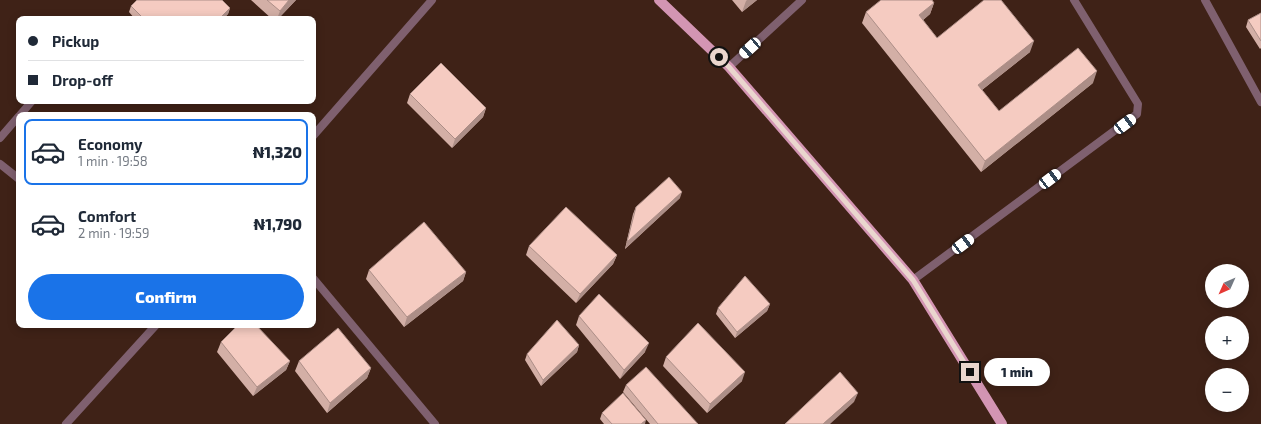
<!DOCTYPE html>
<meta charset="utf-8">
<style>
:root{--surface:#fff;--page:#f6f6f7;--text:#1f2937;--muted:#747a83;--line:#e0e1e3;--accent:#1a73e8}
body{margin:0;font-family:"Exo 2",sans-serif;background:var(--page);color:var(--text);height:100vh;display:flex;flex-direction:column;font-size:15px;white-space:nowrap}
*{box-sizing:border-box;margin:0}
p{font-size:13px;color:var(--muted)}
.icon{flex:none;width:22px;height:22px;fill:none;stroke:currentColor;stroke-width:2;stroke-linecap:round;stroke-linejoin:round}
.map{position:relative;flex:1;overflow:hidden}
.sheet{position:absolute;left:16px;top:112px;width:300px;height:216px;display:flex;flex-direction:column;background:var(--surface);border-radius:8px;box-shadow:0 2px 10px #0003}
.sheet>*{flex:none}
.banner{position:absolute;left:16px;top:16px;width:300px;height:88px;border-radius:8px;box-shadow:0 2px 10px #0003;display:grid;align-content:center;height:88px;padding:0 12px;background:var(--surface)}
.needle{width:26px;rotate:225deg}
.controls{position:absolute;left:1205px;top:264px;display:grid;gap:8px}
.controls a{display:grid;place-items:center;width:44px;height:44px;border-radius:50%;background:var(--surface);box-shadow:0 2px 10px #0003;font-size:20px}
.end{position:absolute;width:18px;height:18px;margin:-9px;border:5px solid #ead6ce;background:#111;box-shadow:0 0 0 2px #111}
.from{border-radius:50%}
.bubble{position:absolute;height:28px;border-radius:14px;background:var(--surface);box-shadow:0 2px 10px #0003;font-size:13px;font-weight:800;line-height:28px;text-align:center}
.car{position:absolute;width:12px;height:24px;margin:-12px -6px;border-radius:5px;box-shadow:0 0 3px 1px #0007;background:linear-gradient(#fff 24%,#345 0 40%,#fff 0 76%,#345 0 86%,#fff 0)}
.banner b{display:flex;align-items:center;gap:14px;height:38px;font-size:15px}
.banner b+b{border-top:1px solid var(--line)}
.banner i{width:10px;height:10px;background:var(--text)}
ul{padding:7px 0 0;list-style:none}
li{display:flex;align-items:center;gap:12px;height:66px;margin:0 8px 6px;padding:0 4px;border:2px solid transparent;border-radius:8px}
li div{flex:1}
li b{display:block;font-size:15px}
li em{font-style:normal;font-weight:800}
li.current{border-color:var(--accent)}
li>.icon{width:36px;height:36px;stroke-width:1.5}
.cta{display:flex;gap:8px;margin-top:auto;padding:8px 12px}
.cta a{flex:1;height:46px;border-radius:24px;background:var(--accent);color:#fff;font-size:16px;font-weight:800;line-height:46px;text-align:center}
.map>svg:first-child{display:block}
</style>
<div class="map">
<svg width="1261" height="424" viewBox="0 0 1261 424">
<rect width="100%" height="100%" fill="#3f2217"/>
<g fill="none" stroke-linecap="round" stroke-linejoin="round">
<path stroke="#7f606f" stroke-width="8" d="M1205,0L1261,102
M729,67L802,0
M20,115L32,101
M313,136L432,0
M0,138L19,116
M0,164L19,179
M313,278L435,424
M913,280L1137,114L1138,104L1074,0
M66,424L156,325"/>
<path stroke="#d395b3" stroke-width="10" d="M659,0L729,67L913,280L1002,424"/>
</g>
<path fill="#d3afa6" d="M251,0H296L278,19H272Z
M732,0H757L742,12Z
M934,3L930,14L923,20L937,38L1030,52L982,90L999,111L1093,83L981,172L862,23L866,12Z
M131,6L230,8L228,14L223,19H135L129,12Z
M1261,13V48L1260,49L1246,27L1248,20Z
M410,94L486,108L483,117L452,148L407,103Z
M680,198L625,249L633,214L636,207Z
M529,246L617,255L613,264L576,303L526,255Z
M369,270L466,272L463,281L404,327L366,279Z
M770,304L767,311L735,338L716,314L718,308Z
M579,316L645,352L620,379L576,325Z
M221,342L290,361L286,370L253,396L217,352Z
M579,345L577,352L541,386L525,360L527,354Z
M666,357L742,381L707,413L663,366Z
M299,361L371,368L367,378L327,413L295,371Z
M626,385L698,424H650L623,392Z
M602,413L645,424H604L600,419Z"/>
<path fill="#ac8e87" d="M289,0H296L278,19H277L280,11Z
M747,0H757L742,12L746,1Z
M934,3L930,14L915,27L919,15Z
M230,8L228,14L223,19H219Z
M1034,41L1030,52L974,96L978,85Z
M1097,71L1093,83L981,172L985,161Z
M486,108L483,117L452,148L455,139Z
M682,192L680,198L625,249L627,242Z
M617,255L613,264L576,303L580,294Z
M466,272L463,281L404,327L407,317Z
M770,304L767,311L735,338L737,332Z
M649,343L645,352L620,379L624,370Z
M579,345L577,352L541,386L543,380Z
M290,361L286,370L253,396L257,387Z
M371,368L367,378L327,413L330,403Z
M745,372L742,381L707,413L710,404Z
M858,393L854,402L830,424H823Z
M646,420L645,424H641Z"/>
<path fill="#f5cbc1" stroke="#ac8e87" d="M137,0H222L230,8L219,19H144L131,6Z
M267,0H289L280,11Z
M881,0H932L934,3L919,15L937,38L984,0H1001L1034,41L978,85L999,111L1078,48L1097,71L985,161L866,12Z
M1261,13V41L1248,20Z
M441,63L486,108L455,139L410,94Z
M669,177L682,192L627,242L636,207Z
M566,207L617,255L580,294L529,246Z
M424,222L466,272L407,317L369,270Z
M745,276L770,304L737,332L718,308Z
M599,294L649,343L624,370L579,316Z
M557,320L579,345L543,380L527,354Z
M698,323L745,372L710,404L666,357Z
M238,325H256L290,361L257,387L221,342Z
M338,328L371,368L330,403L299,361Z
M646,367L698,424H658L626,385Z
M840,372L858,393L823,424H785Z
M623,393L646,420L641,424H612L602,413Z"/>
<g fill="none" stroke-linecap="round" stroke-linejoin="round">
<path stroke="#ead6ce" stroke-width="5" d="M719,57L729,67L913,280L970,372"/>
</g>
</svg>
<div class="controls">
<a><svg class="needle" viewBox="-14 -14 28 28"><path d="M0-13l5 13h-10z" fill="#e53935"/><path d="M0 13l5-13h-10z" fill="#747a83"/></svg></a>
<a>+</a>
<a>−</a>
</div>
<i class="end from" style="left:719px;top:57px"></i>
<i class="end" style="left:970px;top:372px"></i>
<div class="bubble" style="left:984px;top:358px;width:66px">1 min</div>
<i class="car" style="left:750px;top:48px;rotate:228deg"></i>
<i class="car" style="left:1125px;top:124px;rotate:53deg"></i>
<i class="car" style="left:1050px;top:179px;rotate:53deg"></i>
<i class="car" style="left:963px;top:244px;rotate:53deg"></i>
<div class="banner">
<b><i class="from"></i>Pickup</b>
<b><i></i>Drop-off</b>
</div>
<section class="sheet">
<ul>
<li class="current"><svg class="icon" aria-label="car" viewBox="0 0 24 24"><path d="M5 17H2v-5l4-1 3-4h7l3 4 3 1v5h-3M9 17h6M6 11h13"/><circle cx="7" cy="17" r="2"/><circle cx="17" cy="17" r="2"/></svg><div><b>Economy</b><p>1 min · 19:58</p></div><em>₦1,320</em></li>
<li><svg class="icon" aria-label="car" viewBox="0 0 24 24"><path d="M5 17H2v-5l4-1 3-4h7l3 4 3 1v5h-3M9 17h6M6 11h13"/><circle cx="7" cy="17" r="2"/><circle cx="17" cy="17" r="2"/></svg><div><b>Comfort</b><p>2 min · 19:59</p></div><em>₦1,790</em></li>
</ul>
<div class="cta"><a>Confirm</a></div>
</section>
</div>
